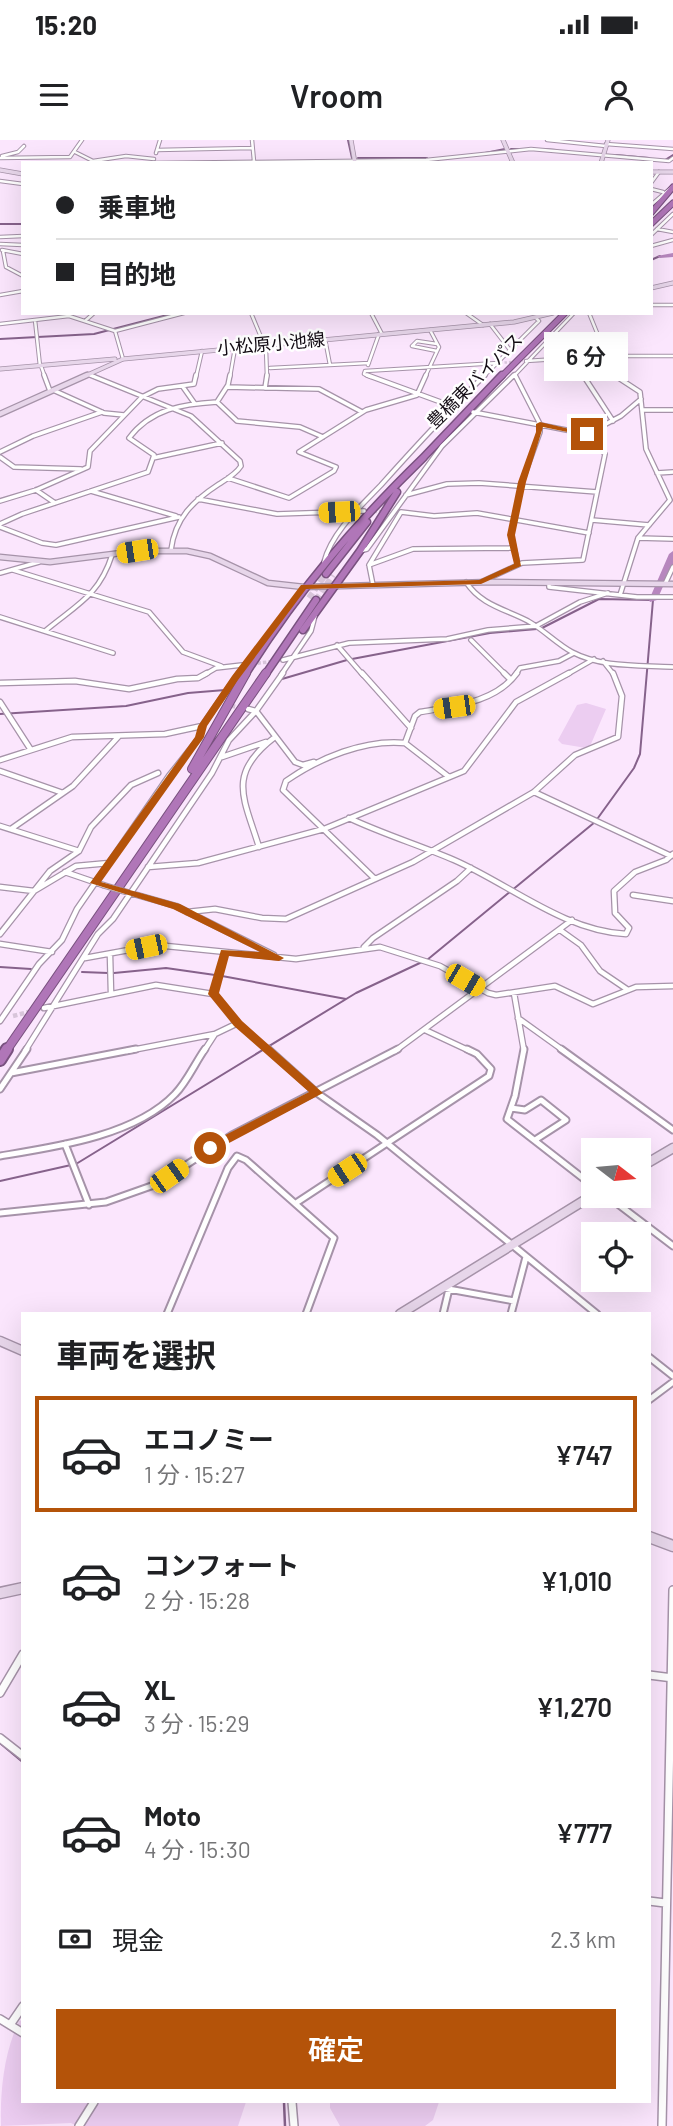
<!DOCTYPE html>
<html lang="ja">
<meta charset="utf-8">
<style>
:root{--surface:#fff;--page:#f6f6f6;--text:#202124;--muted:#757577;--line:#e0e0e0;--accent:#b45309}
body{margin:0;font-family:Barlow,"Noto Sans JP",sans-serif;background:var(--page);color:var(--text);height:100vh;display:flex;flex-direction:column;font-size:26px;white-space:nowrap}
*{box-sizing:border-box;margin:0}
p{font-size:23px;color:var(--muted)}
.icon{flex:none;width:38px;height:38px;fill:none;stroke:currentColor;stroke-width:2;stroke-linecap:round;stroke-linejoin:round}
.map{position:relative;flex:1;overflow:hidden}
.sheet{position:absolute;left:21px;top:1172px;width:630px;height:791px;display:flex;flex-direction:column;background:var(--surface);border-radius:0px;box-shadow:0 7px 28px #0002}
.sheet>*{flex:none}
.guide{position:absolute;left:21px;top:21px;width:632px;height:154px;border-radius:0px;box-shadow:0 7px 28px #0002;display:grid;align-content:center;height:154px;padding:0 35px;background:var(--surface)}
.needle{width:46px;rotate:106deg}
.buttons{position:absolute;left:581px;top:998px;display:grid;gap:14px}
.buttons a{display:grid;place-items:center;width:70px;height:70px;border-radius:0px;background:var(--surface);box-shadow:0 7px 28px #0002;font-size:35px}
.end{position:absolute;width:32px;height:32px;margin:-16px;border:9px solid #b45309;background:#fff;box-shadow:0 0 0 4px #fff}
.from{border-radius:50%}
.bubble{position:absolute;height:49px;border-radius:0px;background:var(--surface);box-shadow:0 7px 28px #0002;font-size:23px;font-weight:600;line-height:49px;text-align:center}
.car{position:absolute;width:21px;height:42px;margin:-21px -10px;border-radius:9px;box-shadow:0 0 5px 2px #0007;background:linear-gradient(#f5c518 24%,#345 0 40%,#f5c518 0 76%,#345 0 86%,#f5c518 0)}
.guide b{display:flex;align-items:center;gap:24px;height:66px;font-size:26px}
.guide b+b{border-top:2px solid var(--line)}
.guide i{width:18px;height:18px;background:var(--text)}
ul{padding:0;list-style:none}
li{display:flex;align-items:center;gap:21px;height:116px;margin:0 14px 10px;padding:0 21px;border:4px solid transparent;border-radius:0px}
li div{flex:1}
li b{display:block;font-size:26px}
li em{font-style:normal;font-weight:600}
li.on{border-color:var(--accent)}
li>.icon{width:63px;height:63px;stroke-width:1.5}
h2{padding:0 35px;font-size:32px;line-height:84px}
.pay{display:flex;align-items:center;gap:18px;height:77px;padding:0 35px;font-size:26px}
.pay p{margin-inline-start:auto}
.primary-button{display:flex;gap:14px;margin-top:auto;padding:14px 35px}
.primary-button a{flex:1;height:80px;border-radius:0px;background:var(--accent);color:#fff;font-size:28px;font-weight:600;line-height:80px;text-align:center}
.status{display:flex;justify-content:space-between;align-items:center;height:49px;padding:0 35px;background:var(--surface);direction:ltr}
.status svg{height:19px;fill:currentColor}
header{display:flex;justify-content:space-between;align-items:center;height:91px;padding:0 35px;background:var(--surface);font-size:32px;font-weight:600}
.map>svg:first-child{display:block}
</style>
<div class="status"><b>15:20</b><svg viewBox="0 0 49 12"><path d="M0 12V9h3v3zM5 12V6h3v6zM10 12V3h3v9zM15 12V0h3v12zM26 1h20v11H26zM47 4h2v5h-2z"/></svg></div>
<header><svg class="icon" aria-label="menu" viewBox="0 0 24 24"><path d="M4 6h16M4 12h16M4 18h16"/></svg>Vroom<svg class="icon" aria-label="person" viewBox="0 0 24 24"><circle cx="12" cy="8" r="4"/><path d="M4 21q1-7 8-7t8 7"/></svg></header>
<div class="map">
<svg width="673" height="1986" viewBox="0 0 673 1986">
<rect width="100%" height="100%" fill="#fbe6fd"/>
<path fill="#eccdf1" d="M586,563L606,569L591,604L586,608L562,604L558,600L577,565Z
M23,1880V1962H246L238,1986H77L71,1983L1,1986C0,1950 4,1913 19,1881Z
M330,1962H439L433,1980L425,1986H340L330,1968Z"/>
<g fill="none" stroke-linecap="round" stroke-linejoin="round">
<path stroke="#86628b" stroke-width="2" d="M348,0L352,18
M511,9H521
M540,9L556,10
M485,13L505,9
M616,15L649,18
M358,18H427
M665,20L673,15
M0,84H23
M651,120L660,116
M0,199L94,194L175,173
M352,519L490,493L537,489
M282,539L347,520
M0,574L126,566L188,553L225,550
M427,820L595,682L634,628L640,614L653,460L599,459L542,488
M0,827L31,829
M82,832L108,833
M114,833L166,828L215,835
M222,836L346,859
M76,1024L356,853L422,822
M0,1041L71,1025"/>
<path stroke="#86628b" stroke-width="2.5" d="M0,1603L23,1622
M284,1962L285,1986"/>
<path fill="#b787be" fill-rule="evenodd" d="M673,113V117L660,118L657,116Z
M673,411V424L657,460L650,462L649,460L669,414Z"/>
<path stroke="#d8c5da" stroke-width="2.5" stroke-dasharray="2.5 2" stroke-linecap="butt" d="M500,223L523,221"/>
<path stroke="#d8c5da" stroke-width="3.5" stroke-dasharray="3.5 2" stroke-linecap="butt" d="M368,371L389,372
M252,524L283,520"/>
<path stroke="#d8c5da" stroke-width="4.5" stroke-dasharray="4.5 2.5" stroke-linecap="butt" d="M224,564L245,569
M13,876L44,868"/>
<path stroke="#d8c5da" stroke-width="6" stroke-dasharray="6 3.5" stroke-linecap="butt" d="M309,458L326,434
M316,460L333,435"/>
<g stroke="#a693a9" stroke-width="4.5">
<path id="street-far4" d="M252,0L254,21
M547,0L606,6
M606,4L673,9
M157,10L252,8
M75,12L93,21L126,16L154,19
M156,13L160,0
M2,16L18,12L24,6
M0,18L70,17L82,0
M153,23L426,20L531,9L669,21L673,18
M0,41L23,44
M651,43L659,32
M651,49L663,52
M651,65L672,47
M657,89L673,92
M651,95L673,74
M0,97L23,96
M0,104L23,105
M651,106L673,100
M2,110L23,114
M3,111L6,127L23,136
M0,155L23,151
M651,165H673
M251,173L266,209L267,237
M371,173L382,194
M466,173L483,185
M589,173L615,237
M35,180L40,226
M85,181L94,173
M0,184L69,176L115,191L123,219
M490,184L510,210
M115,191L184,173
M553,194L569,218
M325,199L330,225
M437,204L417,201L412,206L437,211
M574,217L584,237
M526,221L605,216H673
M368,225L379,194
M41,226L45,237
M270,228L369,223
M365,231L498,223
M365,231L364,234L371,237
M88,234L95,237
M515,234L516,237
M196,237L202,211
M230,237L235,208
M425,237L439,207L430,190
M483,237L539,181L536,178
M513,237L574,173"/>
</g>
<g stroke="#a693a9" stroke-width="6">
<path id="street-far3" d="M44,235L50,251
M90,235L191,276L240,321L241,326C236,334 227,339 219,344C193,361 175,378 171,410
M367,235L457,268
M515,235L540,284V292L522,342L511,395L518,425
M583,235L613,281
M614,235L640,252L646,309L670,360L638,398L620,455
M183,247L195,264
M227,247L319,249L362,272
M265,248L267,235
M53,250L104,273L124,275
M217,262L228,245L230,235
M642,270H673
M473,272L587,294L605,314L583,420L522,423L481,442
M587,294L621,276L641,259
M0,312L33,296L102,272
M0,317L14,327L81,329
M153,318L154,315L129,298C151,269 182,264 217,262L237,281L300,287L323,297
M153,318L222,303
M657,333L673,332
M228,338L289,358L334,331L336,327L299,312L366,270L417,255L426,235
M36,350L55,363
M91,351L176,376
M406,355L447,344L479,343L597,352
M198,359L277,374L364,371
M0,361L36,350L88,327L90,311L142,257L158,249L194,244L196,235
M592,380L649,385
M0,384L22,374L148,332L153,318
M0,387L42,403L56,405L179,377
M638,398L673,399
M360,411L367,409L442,306L514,235
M324,422C332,392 360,367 381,345C415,307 449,270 485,235
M369,425L401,372L434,376L477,373L589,393
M13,430L149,472L183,512L221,526
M0,433L39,422
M466,442C481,465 505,469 528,481C544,490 557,504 572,512C602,528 640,525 673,527
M549,443V447L637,457H673
M665,444L673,427
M373,445L369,425L413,409L514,408
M0,477L113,513
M45,491C76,465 99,456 112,415
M471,500L506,535
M337,505L363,535
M283,520L349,503L447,499L488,490L536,486L580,462L608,453
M603,521L614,535
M204,535L216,528L242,525
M238,535L276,485
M281,535L311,491L316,472
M515,535L520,528L559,521L574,513
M566,535L594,519"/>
</g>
<g stroke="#a693a9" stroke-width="7">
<path id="street-far2" d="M362,533L411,588
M504,533L511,540
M0,543L75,541L129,549L177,539L198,538L207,533
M0,562L31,610
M248,569L256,571L295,622L303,625L314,622
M405,603L449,637
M222,617L266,602
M0,620L72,597L165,594L202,586
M0,631L63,653
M534,652L671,716
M349,678C383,694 419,705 454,720C509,744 564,791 626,794L629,788L615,773L614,751L635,732L666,720L673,714
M0,686L79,711
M11,689L73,646L119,596
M259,707C244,658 226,634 275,597
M148,727L198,723L324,689L464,631L516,562L569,533
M65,732L103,745
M375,739L283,650L286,641C319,618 365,599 405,603L415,576L420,572C454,566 495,563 517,533
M0,747L34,751L76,726L109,723
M123,751L176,766L274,815
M633,755L673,761
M187,772L215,769L262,778L286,779L413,722L534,652L575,615L618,597L622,556L613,533
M560,790L581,805L600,831L628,850
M0,794L50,731L79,711L91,687L131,645L158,633
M0,804L52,812
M364,807L373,798L457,741L471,728
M110,815L111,853
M85,818L156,805L296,819L380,807L440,826L488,853L496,855L555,846L593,864L636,847L673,846
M514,853L524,911
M213,854L225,812
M44,868L156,845L213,854L238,883L269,911
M518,878L564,911
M0,881L39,824L62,800L77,769L169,636L200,597L202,586L239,533
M425,890L470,911
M25,911L98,794L113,779L212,633L229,600L256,571L283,533
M127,911L215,894L238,883
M204,911L215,894
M395,911L572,780"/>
</g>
<g stroke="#a693a9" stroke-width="9">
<path id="street-far1" d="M268,909L317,953L377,995L597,1174
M524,909L515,956L507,979L593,1046
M561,909L673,990
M11,933L136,909
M0,949L27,909
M511,968L525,970L541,960L566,980L535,1000
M65,1004L89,1065
M0,1016C55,1007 135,996 175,954C187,942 195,923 205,909
M606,1055L673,1106
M296,1063L489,936L491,929L477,914L467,909
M0,1073L106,1062L157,1044L232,995L398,909
M443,1148L514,1161
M167,1174L228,1028L237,1016L246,1020L334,1098L306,1174
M443,1174L449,1149
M511,1174L526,1117
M649,1217L673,1236
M649,1260L673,1242"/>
</g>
<g stroke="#a693a9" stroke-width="10">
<path id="street" d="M649,1535L673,1538
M0,1553L23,1514
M0,1598L23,1616
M649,1761L665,1763
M0,1879L23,1893
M10,1885L23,1866
M292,1962L294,1986
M79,1986L94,1962
M662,1986L673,1450"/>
</g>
<g stroke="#a693a9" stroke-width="5">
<path id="secondary-far3" d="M351,0L355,23
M503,0L513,23
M601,23L608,0
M0,30L23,34
M651,32H673
M651,148L673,143
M0,229L115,219
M83,237L123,219L514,182L553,173"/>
</g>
<g stroke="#a693a9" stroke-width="7">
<path id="secondary-far2" d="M0,274L87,235
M0,417L50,422L137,411H187L210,416L268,443L304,447L491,442L673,444"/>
</g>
<g stroke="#a693a9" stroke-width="11">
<path id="secondary-far1" d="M639,1028L673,1008
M400,1174L593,1055
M0,1201L23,1211"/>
</g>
<g stroke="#a693a9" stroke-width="13">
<path id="secondary" d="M649,1397L673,1406
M0,1453L23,1448"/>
</g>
<g stroke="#79517f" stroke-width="7">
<path id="highway-far3" d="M651,73L673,47
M651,84L673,63
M501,237L565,173"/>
</g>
<g stroke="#79517f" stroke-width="9">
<path id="highway-far2" d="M421,320L502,235
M326,434L367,382
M303,490L360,411L397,352
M245,535C297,452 354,385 424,317
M265,535L316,460"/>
</g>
<g stroke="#79517f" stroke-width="10">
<path id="highway-far1" d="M192,629L246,533
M6,911L266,533"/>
</g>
<g stroke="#79517f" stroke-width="14">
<path id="highway" d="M0,920L7,909"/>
</g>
<use href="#street-far4" stroke="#fff" stroke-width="2.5"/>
<use href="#street-far3" stroke="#fff" stroke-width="3.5"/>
<use href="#street-far2" stroke="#fff" stroke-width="4.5"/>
<use href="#street-far1" stroke="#fff" stroke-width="5"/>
<use href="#street" stroke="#fff" stroke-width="7"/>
<use href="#secondary-far3" stroke="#e7d6ea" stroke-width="3.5"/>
<use href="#secondary-far2" stroke="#e7d6ea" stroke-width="4.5"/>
<use href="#secondary-far1" stroke="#e7d6ea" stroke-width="8"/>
<use href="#secondary" stroke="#e7d6ea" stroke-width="10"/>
<use href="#highway-far3" stroke="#b076b8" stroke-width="5"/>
<use href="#highway-far2" stroke="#b076b8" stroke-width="6"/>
<use href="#highway-far1" stroke="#b076b8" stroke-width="8"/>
<use href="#highway" stroke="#b076b8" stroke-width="10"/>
<g stroke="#a693a9" stroke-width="7" stroke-linecap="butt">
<path id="street-bridge" d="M103,745L123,751"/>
</g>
<use href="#street-bridge" stroke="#fff" stroke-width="4.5"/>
</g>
<path fill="#b45309" d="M540,282L591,294L587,296L543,287L526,342L515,395L521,426L481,444L306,449L238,540L207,586L204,597L101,742L180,764L284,818L279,821L229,816L219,853L242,881L323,953L214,1011H206V1005L309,952L234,886L208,854L221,810L260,812L173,769L90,743L195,597L198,586L232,536L301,445L479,440L514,424L507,395L518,342L536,292V284Z"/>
<g text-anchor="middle" stroke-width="5" stroke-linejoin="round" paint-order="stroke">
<g font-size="18" fill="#130c14" stroke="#fff">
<text transform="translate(271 204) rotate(-5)" y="6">小松原小池線</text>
<text transform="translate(475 241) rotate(-45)" y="6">豊橋東バイパス</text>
</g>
</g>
</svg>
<div class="buttons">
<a><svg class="needle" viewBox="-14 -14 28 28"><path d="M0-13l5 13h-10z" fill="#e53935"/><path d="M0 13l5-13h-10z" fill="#757577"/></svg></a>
<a><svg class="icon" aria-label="locate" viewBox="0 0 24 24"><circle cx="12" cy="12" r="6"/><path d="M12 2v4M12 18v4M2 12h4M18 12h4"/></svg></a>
</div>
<i class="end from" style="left:210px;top:1008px"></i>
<i class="end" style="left:587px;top:294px"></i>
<div class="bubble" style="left:544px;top:192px;width:84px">6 分</div>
<i class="car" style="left:339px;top:372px;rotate:267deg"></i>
<i class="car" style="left:137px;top:411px;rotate:261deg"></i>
<i class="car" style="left:454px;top:567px;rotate:262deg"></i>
<i class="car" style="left:146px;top:807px;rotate:258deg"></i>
<i class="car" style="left:465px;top:840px;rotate:120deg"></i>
<i class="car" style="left:347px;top:1030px;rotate:237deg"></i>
<i class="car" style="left:169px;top:1036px;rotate:55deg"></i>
<div class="guide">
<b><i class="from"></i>乗車地</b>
<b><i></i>目的地</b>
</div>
<section class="sheet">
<h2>車両を選択</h2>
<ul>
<li class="on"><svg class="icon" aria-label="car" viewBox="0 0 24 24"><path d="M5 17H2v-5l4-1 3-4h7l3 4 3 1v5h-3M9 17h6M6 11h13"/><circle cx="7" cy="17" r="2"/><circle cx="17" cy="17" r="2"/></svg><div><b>エコノミー</b><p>1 分 · 15:27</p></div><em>¥747</em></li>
<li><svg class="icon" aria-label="car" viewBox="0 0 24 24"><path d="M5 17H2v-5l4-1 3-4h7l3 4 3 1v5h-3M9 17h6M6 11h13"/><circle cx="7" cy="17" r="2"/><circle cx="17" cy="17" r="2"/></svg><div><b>コンフォート</b><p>2 分 · 15:28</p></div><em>¥1,010</em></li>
<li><svg class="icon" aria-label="car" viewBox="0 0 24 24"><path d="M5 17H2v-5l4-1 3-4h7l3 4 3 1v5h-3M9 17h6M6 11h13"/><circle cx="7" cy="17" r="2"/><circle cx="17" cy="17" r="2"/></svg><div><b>XL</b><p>3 分 · 15:29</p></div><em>¥1,270</em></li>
<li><svg class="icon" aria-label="car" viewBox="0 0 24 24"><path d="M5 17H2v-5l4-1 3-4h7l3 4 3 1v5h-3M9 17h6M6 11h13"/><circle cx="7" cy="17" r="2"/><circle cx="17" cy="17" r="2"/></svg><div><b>Moto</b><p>4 分 · 15:30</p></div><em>¥777</em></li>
</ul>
<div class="pay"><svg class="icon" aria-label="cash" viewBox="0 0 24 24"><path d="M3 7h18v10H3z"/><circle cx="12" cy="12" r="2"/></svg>現金<p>2.3 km</p></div>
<div class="primary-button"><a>確定</a></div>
</section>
</div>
